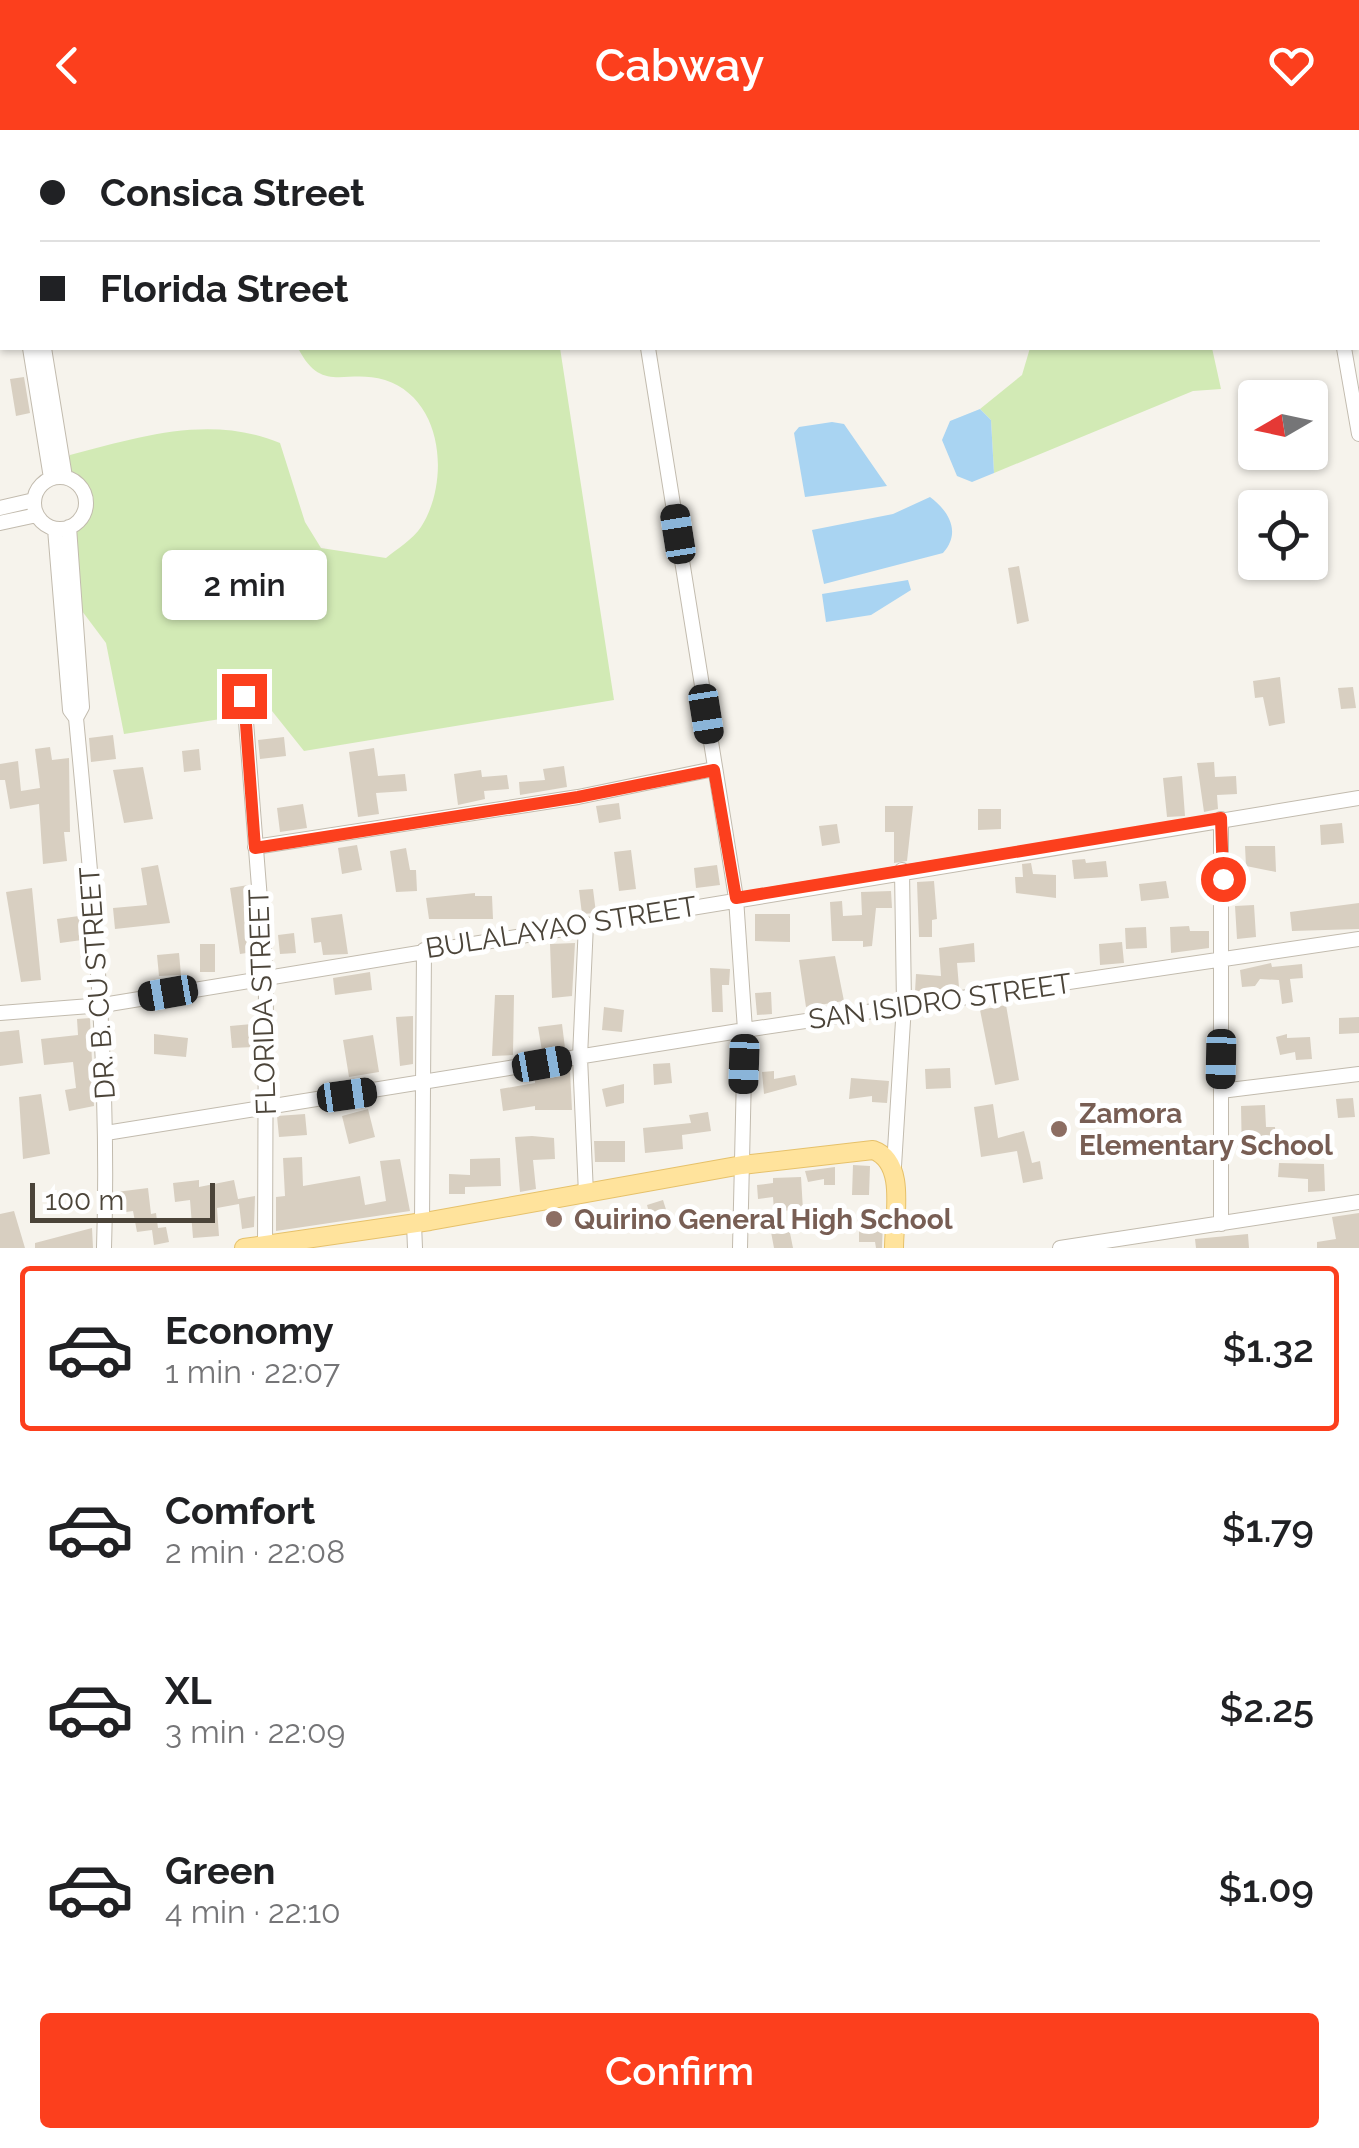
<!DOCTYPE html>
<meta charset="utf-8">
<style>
:root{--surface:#fff;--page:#f2f2f2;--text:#202124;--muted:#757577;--line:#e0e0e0;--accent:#fc3f1d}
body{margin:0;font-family:Raleway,sans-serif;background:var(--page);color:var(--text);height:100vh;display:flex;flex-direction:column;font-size:38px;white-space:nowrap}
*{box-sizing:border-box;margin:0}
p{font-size:32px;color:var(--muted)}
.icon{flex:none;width:55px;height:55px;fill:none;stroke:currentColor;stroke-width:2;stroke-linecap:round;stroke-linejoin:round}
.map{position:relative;height:1118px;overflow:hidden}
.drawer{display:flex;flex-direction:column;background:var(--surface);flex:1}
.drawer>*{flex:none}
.hud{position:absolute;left:0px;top:0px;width:1360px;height:220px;box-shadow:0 2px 8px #0004;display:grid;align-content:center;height:220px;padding:0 40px;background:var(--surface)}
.needle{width:65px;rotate:261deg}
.controls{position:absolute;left:1238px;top:250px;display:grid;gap:20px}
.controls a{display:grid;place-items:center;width:90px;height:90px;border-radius:10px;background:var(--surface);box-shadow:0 2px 8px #0004;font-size:50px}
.scale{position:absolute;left:30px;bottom:25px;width:185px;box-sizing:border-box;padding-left:10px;border:5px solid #4b4439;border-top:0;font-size:28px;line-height:35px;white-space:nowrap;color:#4b4439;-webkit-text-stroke:8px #fff;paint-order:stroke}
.end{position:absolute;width:45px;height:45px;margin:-22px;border:12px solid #fc3f1d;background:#fff;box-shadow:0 0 0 5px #fff}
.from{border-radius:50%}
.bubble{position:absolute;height:70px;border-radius:10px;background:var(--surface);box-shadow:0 2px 8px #0004;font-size:32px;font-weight:600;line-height:70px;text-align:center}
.car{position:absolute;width:30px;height:60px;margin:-30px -15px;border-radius:12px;box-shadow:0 0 8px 2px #0007;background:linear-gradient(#222 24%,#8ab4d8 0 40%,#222 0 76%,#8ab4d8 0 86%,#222 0)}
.hud b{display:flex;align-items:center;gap:35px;height:95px;font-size:38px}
.hud b+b{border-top:2px solid var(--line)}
.hud i{width:25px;height:25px;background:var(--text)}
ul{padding:18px 0 0;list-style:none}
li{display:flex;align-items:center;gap:30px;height:165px;margin:0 20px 15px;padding:0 20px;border:5px solid transparent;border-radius:10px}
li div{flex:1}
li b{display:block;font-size:38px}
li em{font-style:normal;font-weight:600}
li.selected{border-color:var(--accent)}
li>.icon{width:90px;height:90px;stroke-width:1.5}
.cta{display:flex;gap:20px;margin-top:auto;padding:20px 40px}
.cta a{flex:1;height:115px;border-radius:10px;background:var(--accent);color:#fff;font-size:40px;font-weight:600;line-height:115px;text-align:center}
header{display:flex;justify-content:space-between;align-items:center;height:130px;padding:0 40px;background:var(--accent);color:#fff;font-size:45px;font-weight:600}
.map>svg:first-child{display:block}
</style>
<header><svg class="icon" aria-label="back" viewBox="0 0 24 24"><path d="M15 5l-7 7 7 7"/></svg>Cabway<svg class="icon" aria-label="heart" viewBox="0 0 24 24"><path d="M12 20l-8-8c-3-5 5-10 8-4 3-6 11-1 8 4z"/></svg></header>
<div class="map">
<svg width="1359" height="1118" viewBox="0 0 1359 1118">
<rect width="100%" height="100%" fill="#f6f3ec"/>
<path fill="#d2eab5" d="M180,0H526V2H180Z
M767,0H1067V2H769Z
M298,218H560L614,570L304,621L272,581L124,604L106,513L79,477L75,394L86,371L77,353L58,347L70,325C139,307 210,284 280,313L305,392L321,418L386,428C397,419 413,409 421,397C450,352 444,269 385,250C345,238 322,265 298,218Z
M1030,218H1212L1221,259L1193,261L994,343L991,290L980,279L1022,245Z"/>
<path fill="#a9d4f2" d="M980,279L991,290L994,343L972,352L957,346L942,310L950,291Z
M832,292L844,294L887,356L805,367L794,303L799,297Z
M930,367C950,382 961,403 943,423L824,454L812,400L893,384Z
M908,450L911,460L871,485L826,492L822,464Z"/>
<path fill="#d8cfc1" d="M24,247L30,283L16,286L10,249Z
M1019,436L1029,491L1017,494L1008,438Z
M1280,547L1285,593L1269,596L1263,567L1255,568L1253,551Z
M1353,557L1356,578L1341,579L1338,558Z
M113,605L116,629L91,632L89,608Z
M284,607L286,626L260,629L258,610Z
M50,617L52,630L69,628L70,702H64L67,731L43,734L39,674L10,679L5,650H0V634L18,631L21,661L40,658L35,619Z
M374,618L378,646L405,644L407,661L376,663L379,684L358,687L349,622Z
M199,619L201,640L184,642L182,621Z
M1214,632L1215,647L1236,646L1237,664L1217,665L1218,679L1204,682L1197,633Z
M564,636L567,657L520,665L519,652L545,650L543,639Z
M143,637L153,689L124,693L113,640Z
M481,640L482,647L507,645L509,659L484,661L485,669L458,675L454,644Z
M1182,646L1185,686L1167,687L1163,648Z
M619,673L621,689L599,693L596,676Z
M303,674L307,698L280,702L277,678Z
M885,676H913L907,731L894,733V702H885Z
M978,679H1001V699L978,700Z
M1342,693L1344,713L1321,715L1320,695Z
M837,694L840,713L822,716L819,696Z
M357,715L362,740L342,744L338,718Z
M1245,716H1275L1276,742L1246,736Z
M406,718L410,740H416L417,761L396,762L390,721Z
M631,720L636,759L619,761L614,722Z
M1085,729L1086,733L1106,731L1108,747L1074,749L1072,730Z
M1031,733L1033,744L1056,745V768L1016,763L1015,747H1023L1022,734Z
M158,735L170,793L115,799L113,778L147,775L141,738Z
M717,735L720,755L696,758L694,738Z
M934,751L937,789L932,790V807H919L917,752Z
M1166,751L1169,768L1141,771L1139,754Z
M248,755L250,775L245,776L253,822L240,824L230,758Z
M32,758L41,850L21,852L6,762Z
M593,759L596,783L582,784L579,760Z
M891,761L892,778H876L872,816L863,817V811H832L830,772L842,771L843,786L862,785L861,762Z
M475,763V766H492L493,789H429L426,768Z
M1359,773V799L1292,801L1290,782Z
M1254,775L1256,807L1237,809L1235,776Z
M342,784L348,824L323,825L321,812L314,813L311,788Z
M755,784H790V812L755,811Z
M79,786L82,810L60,813L57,789Z
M1189,796L1190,801H1209V818L1171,823L1170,797Z
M1146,797L1147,818L1126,819L1125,798Z
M294,803L296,823L280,824L278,805Z
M1122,812L1124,833L1100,835L1099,814Z
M575,813L572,866L552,868L550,814Z
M974,813L975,832L957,833L959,857L915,862L916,844L941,846L939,818Z
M200,814H215V842H200Z
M179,823L181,845L159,846L157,825Z
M835,826L844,871L806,877L799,830Z
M1271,833L1272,837L1302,834L1303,848L1290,849L1293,872L1282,874L1279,850L1260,849L1255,856L1242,857L1240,840Z
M710,838L730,839L729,855H722L723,882H712Z
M370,842L372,860L335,865L333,848Z
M771,862L772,884L757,885L755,863Z
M495,865H514L513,925L492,926Z
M1006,875L1019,950L995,955L980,880Z
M604,877L624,880L622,902L602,900Z
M413,886V934L400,936L396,887Z
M1359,887V903L1339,904V888Z
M90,888L94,976L69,981L65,960L76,958L73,932L44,935L41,909L78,905L77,889Z
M252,894L254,917L232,918L230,896Z
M562,894L565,918L542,921L538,897Z
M19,900L23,933L0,936V902Z
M154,904L188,908L186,927L154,924Z
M1287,904V908L1310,907L1312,929L1296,930L1295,922L1280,925L1276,907Z
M373,905L379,942L349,947L343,910Z
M670,933L672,953L654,955L653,934Z
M950,938L951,958L926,959L925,939Z
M570,940L572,980H535V976L503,981L500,959L535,953V945Z
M774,941V949L795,945L797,955L764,964L762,942Z
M851,948L889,951L887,973L872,972V966L849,969Z
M624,954V973L606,977L602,959Z
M41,964L50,1024L23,1029L19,967Z
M1353,968L1355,987L1338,988L1336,969Z
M993,974L998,1008L1024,1001L1032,1033L1040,1031L1043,1049L1023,1053L1017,1021L981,1027L974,977Z
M1265,975L1266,997H1275L1276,1027H1242L1241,976Z
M368,979L375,1007L349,1014L342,986Z
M708,982L711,1001L682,1005L683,1019L645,1023L643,998L691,993L689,985Z
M305,984L307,1005L279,1007L277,986Z
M532,1006L554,1008L555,1029L533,1030L536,1059L520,1062L515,1007Z
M594,1011H625V1032H595Z
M302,1027L303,1056L360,1046L365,1075L386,1071L380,1031L400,1029L410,1081L276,1101V1067L285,1066L283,1028Z
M500,1028L501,1056L465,1057V1064H449V1044L470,1045V1029Z
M1279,1033L1324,1034L1325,1061L1308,1062V1049L1278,1047Z
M853,1035L870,1036L869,1065H852Z
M835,1037V1055H824V1049L808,1052L805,1041Z
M801,1047L803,1080L774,1081L773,1067L758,1069L757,1055L773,1053V1048Z
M199,1050V1057L234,1050L238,1069L255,1066L254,1097L242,1099L239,1074L217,1078L219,1106L193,1108L190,1070L175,1072L173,1053Z
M148,1058L151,1084L156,1083L158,1098L166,1097L169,1112L154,1115L152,1100L137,1102L133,1081L119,1083L116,1062Z
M663,1070L669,1089L652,1094L647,1075Z
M14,1081L25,1118H0V1084Z
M1359,1083V1118H1317V1112L1336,1109L1332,1087Z
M883,1092L882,1118H876L875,1112H859V1093Z
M92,1098L93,1118H35V1113Z
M789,1098L793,1118H774L771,1102Z
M1248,1104L1249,1118H1196L1195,1109Z"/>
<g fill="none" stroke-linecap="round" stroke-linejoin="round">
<g stroke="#c2bbae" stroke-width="16">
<path id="minor" d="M613,0V2
M1300,0V2
M0,13L2,24
M0,75L2,86
M30,218L51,348
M44,218L65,347
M648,218L736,768L745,900L740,1118
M1344,218L1359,304
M34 373a26 26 0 1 1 52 0a26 26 0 1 1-52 0Z
M0,378L34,370
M0,393L37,385
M69,397L82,577L76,588
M55,399L70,580L76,588C93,765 110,940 104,1118
M244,566L266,846L265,1118
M1221,689V1094
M255,717L578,667L714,639
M0,883L103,875L1359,668
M1221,961L1359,944
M106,1003L745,900L1359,809
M894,1036L904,875L902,740
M586,1064L580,927L586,794
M422,1092L424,820
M414,1094L415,1118
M1060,1118L1359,1072"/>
</g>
<g stroke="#e6c16a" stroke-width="20">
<path id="major" d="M244,1118L430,1091L742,1035L873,1020C907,1032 894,1087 894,1118"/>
</g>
<use href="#minor" stroke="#fff" stroke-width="14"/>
<use href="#major" stroke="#ffe39c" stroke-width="18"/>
</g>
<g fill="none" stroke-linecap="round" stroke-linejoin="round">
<path stroke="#fc3f1d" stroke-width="12" d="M244,566L255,718L578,667L714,640L736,768L1221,688L1223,749"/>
</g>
<g fill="#8d6e63" stroke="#fff" stroke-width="4">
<circle cx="1059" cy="999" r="10"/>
<circle cx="554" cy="1089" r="10"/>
</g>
<g text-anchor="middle" stroke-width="10" stroke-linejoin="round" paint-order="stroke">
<g font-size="28" fill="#4b4439" stroke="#fff">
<text transform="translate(561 797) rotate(-9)" y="10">BULALAYAO STREET</text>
<text transform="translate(97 853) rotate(-94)" y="10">DR. B. CU STREET</text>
<text transform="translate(940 871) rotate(-8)" y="10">SAN ISIDRO STREET</text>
<text transform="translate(262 872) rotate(-92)" y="10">FLORIDA STREET</text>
</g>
<g font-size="28" font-weight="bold" fill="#785e54" stroke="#fff" text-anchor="start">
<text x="1079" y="993">Zamora<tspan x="1079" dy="32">Elementary School</tspan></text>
<text x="574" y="1099">Quirino General High School</text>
</g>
</g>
</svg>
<div class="controls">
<a><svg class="needle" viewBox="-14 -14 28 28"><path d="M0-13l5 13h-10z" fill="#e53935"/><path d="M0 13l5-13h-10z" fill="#757577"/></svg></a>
<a><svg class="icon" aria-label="locate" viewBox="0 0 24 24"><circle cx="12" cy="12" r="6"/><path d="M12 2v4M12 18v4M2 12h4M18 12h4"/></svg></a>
</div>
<div class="scale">100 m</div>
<i class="end from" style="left:1223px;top:749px"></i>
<i class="end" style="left:244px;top:566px"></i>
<div class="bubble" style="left:162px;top:420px;width:165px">2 min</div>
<i class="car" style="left:678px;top:404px;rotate:351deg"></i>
<i class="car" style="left:706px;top:584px;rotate:171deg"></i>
<i class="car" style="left:168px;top:863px;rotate:260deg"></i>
<i class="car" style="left:1221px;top:929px;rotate:181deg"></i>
<i class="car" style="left:542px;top:934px;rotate:80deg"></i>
<i class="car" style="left:744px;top:934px;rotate:182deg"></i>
<i class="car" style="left:347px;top:965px;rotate:82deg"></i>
<div class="hud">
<b><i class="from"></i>Consica Street</b>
<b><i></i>Florida Street</b>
</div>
</div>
<section class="drawer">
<ul>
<li class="selected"><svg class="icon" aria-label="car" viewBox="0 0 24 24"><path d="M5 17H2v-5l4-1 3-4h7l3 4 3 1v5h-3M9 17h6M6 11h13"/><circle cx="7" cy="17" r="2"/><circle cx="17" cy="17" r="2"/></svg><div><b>Economy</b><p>1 min · 22:07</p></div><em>$1.32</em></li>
<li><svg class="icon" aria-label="car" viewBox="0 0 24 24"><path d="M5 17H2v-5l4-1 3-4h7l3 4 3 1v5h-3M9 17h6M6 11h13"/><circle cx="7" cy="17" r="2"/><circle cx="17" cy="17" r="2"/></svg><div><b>Comfort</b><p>2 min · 22:08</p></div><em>$1.79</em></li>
<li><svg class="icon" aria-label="car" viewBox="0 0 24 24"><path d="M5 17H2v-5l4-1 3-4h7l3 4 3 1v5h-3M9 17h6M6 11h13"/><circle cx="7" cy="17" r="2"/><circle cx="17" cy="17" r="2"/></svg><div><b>XL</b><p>3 min · 22:09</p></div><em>$2.25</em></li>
<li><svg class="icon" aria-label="car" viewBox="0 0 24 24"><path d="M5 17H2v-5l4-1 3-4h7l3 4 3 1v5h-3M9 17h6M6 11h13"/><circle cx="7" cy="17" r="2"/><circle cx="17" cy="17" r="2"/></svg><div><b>Green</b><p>4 min · 22:10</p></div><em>$1.09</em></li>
</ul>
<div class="cta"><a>Confirm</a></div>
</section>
